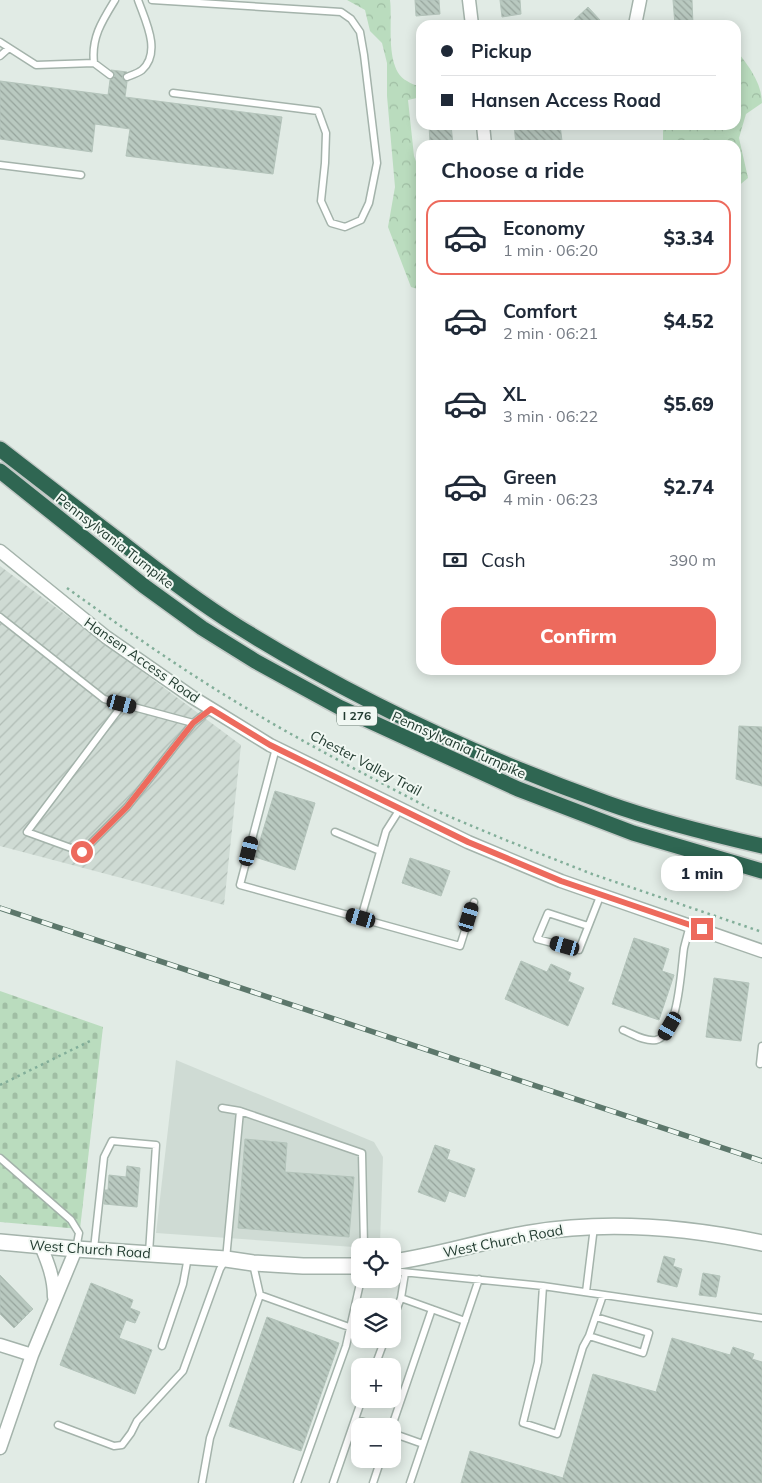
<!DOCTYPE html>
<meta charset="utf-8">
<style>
:root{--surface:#fff;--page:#f2f2f3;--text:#1f2937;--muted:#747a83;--line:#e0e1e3;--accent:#ed6a5d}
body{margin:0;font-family:Mulish,sans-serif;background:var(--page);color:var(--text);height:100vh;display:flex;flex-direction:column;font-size:19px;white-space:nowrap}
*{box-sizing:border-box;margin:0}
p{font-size:16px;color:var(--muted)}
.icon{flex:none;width:28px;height:28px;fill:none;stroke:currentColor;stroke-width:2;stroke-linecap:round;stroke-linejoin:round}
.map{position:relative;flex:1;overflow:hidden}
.drawer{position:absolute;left:416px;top:140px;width:325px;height:535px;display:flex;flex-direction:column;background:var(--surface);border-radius:15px;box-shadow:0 2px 12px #0003}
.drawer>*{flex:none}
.top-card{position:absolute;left:416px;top:20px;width:325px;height:110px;border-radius:15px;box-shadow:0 2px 12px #0003;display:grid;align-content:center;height:110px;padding:0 25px;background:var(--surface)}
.tools{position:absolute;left:351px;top:1238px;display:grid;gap:10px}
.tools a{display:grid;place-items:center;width:50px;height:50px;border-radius:10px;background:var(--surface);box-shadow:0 2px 12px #0003;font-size:25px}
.end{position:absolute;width:22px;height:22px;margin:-11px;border:6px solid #ed6a5d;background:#fff;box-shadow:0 0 0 2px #fff}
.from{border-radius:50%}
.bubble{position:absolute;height:35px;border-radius:15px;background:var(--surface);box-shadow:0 2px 12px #0003;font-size:16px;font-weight:800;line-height:35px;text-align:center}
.car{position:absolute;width:15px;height:30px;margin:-15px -8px;border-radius:6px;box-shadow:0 0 4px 1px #0007;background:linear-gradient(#222 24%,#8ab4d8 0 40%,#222 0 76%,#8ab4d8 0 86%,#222 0)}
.top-card b{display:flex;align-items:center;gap:18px;height:48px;font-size:19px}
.top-card b+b{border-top:1px solid var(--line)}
.top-card i{width:12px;height:12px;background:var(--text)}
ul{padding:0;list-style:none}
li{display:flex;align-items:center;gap:15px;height:75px;margin:0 10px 8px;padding:0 15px;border:2px solid transparent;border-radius:15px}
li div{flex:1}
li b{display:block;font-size:19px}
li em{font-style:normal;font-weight:800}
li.active{border-color:var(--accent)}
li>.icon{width:45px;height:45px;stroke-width:1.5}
h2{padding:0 25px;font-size:22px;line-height:60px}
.pay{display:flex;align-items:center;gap:12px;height:55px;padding:0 25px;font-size:19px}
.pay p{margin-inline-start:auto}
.action{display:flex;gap:10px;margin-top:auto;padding:10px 25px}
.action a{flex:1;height:58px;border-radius:15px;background:var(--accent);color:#fff;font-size:20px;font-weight:800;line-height:58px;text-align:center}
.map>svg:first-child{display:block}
</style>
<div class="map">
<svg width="762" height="1483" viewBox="0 0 762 1483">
<defs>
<pattern id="industrial-furrows" width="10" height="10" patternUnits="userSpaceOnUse" patternTransform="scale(1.25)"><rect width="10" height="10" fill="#cfdbd4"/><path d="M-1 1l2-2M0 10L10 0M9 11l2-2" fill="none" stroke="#b1bdb6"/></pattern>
<pattern id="forest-crowns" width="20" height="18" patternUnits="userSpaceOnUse" patternTransform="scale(1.25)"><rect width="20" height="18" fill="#badcbe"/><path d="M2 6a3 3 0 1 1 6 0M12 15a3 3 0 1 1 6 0" fill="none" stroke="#a0bea4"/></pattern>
<pattern id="cemetery-stones" width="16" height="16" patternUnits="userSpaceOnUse" patternTransform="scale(1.25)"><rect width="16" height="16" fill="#badcbe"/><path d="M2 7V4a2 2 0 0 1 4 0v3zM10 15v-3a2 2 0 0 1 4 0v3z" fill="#a0bea4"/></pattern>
<pattern id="building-back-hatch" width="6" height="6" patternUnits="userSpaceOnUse" patternTransform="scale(1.25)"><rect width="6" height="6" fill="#b9c9c0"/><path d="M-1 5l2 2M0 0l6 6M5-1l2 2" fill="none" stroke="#96a49c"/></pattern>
</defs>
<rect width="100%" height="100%" fill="#e1ebe5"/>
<path fill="#cfdbd4" d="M176,1060L374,1142L383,1157L380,1243L354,1247L156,1233Z"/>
<path fill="url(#industrial-furrows)" d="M0,566L241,745L224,905L0,846Z"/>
<path fill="url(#forest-crowns)" d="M347,0H390C393,21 384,69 407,81C412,84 415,86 421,85V97L408,100L414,156L419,170H421V290L411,287L388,227L395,187L387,96V63L382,43L370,31L365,10Z
M736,50C748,65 762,83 762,103L746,114L739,138L748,178L736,188V145H663V125H736Z"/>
<path fill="url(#cemetery-stones)" d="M0,991L103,1027L80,1229L0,1222Z"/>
<path fill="url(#building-back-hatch)" stroke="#b4c4bb" d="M415,0H439L440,14L416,16Z
M500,0H520L521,14L502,17Z
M673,0H692L693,25H675Z
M588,7L600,20L594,25H569Z
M111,70L127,72L122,77L124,81L127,82L125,97L282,117L273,174L126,156L130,129L95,124L92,152L0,139V81L108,95L110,80L115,76L114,73Z
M429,125H451L453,145H440L439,142L430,143Z
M514,125H560L562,141L534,143V145H516Z
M739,726L762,727V786L736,779Z
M275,791L315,803L295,870L255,857Z
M410,858L450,871L441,896L402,883Z
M634,938L669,949L662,971L674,975L659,1020L612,1004Z
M521,961L547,972L551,964L571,973L568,981L584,988L568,1026L505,999Z
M714,978L749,983L741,1041L706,1037Z
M245,1139L287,1143L285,1172L354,1177L349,1237L238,1228Z
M435,1145L450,1150L447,1159L475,1169L465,1197L449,1191L445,1202L418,1192Z
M127,1166L140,1168L137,1207L104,1204L105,1190H108L109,1175L126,1177Z
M664,1256L675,1259L673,1266L682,1269L677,1287L657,1282Z
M703,1273L720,1276L716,1297L699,1295Z
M0,1275L33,1309L14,1328L0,1314Z
M91,1283L133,1300L130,1308L140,1312L135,1323L126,1320L119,1338L152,1350L135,1394L60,1365Z
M267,1317L339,1343L301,1451L229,1426Z
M672,1338L730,1355L733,1347L754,1354L752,1359L762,1362V1483H461L470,1451L563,1478L593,1374L656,1392Z"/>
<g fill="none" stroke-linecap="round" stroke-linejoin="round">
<g stroke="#a4b3ab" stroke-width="9">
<path id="service" d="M152,0L341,12L351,19L360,32L364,55L377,163L369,203L361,220L345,227L331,223L321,201L325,163L326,133L318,111L173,93
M0,42L36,65L94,63L110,75
M0,56L9,48
M94,63C91,38 102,21 115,0
M127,77C132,75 138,73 142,70C162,52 145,20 138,0
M0,165L81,175
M0,617L104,699L193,723L211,709
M123,704L27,832L82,852L127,807L193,723
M276,748L240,885L460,946L474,902
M335,832L380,851
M361,918L386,831L400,809
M588,926L548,913L537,939L579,950L601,894
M623,1030C633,1034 645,1042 656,1040C679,1035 681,967 684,948C686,940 688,933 690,925
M760,1064L762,1046
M222,1108L240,1111L362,1153L364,1246
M0,1158L71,1220L79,1233L76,1249
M94,1249L104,1157L112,1141L156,1145L149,1253
M392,1271L543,1286L762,1318
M543,1286L538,1362L523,1423L557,1434L583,1347L589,1336L603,1295
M586,1292L594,1227
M260,1295L349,1327
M401,1298L465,1321
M392,1321L401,1298L405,1273
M589,1336L643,1353L649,1333L596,1317
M162,1346L183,1284L188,1257
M375,1366L385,1339
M355,1419L375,1426
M58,1425L114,1446L122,1445L131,1433L137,1421L183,1371L220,1269L226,1259L240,1111
M392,1426L432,1309
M392,1433L423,1444
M202,1483L210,1438L260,1295L253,1264
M297,1483L346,1346L361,1279
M333,1483L362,1399
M373,1483L381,1459
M410,1483L479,1279"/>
</g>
<g stroke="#a4b3ab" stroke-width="15">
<path id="minor" d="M469,0L472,25
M635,25L640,0
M483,125L485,145
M0,551L106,637L192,697L270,745L468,842L561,881L762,951
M41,1246C48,1263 54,1278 54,1297
M0,1345L32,1355
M0,1448L32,1355L76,1249"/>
</g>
<g stroke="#a4b3ab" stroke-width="18">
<path id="tertiary" d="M0,1242L76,1249L226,1259L253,1263L303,1266H360
M392,1262C439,1256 484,1240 531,1233C608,1220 686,1227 762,1243"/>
</g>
<g stroke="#c1c8c5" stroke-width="18">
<path id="motorway" d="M0,449C40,480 80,511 121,542C159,572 197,601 237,626C353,698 478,757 607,803C657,821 710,834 762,846
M0,471L144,586L202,628L255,661L339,707L518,789L633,833L762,871"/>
</g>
<path stroke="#82ae99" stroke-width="2.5" stroke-dasharray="2.5 4" stroke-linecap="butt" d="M67,588C127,631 188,674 253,712C310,746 370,777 429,808
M434,810L503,839L592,874L762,932
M0,1085L90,1041"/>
<use href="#service" stroke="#fff" stroke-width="6"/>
<use href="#minor" stroke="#fff" stroke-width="12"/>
<use href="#tertiary" stroke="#fff" stroke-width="15"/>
<use href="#motorway" stroke="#2f6652" stroke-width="15"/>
<g stroke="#5c776b" stroke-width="5.5">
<path id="rail" d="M0,908L762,1161"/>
</g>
<use href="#rail" stroke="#f1f8f3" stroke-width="4" stroke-dasharray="11" stroke-linecap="butt"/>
</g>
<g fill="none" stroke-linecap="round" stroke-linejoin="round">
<path stroke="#ed6a5d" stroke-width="6" d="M82,852L127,807L193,723L211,709L270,745L468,842L561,881L702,929"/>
</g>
<g text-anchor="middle" stroke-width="4" stroke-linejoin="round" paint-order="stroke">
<rect fill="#f1f8f3" stroke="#60746a" stroke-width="1" x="337" y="706.5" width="40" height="19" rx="4"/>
<g font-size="12" font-weight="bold" fill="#223b30">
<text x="357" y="720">I 276</text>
</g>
<g font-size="14" fill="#223b30" stroke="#f1f8f3">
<text transform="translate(115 541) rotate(38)" y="5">Pennsylvania Turnpike</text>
<text transform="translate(142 660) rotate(35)" y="5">Hansen Access Road</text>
<text transform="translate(459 745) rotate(24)" y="5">Pennsylvania Turnpike</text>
<text transform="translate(366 763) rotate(28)" y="5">Chester Valley Trail</text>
<text transform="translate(503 1241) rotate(-11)" y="5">West Church Road</text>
<text transform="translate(90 1249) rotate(4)" y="5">West Church Road</text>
</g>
</g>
</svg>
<div class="tools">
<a><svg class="icon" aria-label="locate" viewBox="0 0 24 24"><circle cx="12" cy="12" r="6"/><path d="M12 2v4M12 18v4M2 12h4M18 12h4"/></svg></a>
<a><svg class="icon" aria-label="layers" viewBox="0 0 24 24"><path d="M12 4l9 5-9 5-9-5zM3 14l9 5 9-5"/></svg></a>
<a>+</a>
<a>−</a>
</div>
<i class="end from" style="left:82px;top:852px"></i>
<i class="end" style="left:702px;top:929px"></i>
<div class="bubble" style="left:661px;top:856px;width:82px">1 min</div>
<i class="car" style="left:122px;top:704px;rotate:105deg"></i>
<i class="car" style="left:249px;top:851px;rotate:14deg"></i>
<i class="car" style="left:469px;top:917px;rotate:17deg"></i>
<i class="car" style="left:361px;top:918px;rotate:286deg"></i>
<i class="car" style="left:565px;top:946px;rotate:286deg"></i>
<i class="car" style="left:670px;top:1026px;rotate:210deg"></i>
<div class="top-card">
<b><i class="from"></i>Pickup</b>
<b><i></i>Hansen Access Road</b>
</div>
<section class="drawer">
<h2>Choose a ride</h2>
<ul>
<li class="active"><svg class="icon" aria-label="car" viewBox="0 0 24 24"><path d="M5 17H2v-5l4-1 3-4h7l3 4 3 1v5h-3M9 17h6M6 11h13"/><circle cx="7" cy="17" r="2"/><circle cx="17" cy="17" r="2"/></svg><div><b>Economy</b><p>1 min · 06:20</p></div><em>$3.34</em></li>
<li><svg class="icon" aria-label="car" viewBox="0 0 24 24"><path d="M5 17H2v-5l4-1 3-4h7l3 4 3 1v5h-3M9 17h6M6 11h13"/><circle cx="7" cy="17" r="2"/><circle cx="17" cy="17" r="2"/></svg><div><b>Comfort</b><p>2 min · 06:21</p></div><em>$4.52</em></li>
<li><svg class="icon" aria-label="car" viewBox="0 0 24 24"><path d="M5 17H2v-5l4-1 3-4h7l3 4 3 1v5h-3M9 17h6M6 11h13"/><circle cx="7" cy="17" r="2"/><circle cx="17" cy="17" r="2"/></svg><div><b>XL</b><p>3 min · 06:22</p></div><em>$5.69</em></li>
<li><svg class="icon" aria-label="car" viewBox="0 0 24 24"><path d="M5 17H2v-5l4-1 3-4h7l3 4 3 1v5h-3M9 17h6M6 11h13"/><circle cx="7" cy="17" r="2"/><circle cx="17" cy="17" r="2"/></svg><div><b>Green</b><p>4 min · 06:23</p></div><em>$2.74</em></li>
</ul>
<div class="pay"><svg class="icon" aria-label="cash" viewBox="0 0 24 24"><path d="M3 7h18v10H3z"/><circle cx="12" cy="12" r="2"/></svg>Cash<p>390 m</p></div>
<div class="action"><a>Confirm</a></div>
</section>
</div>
